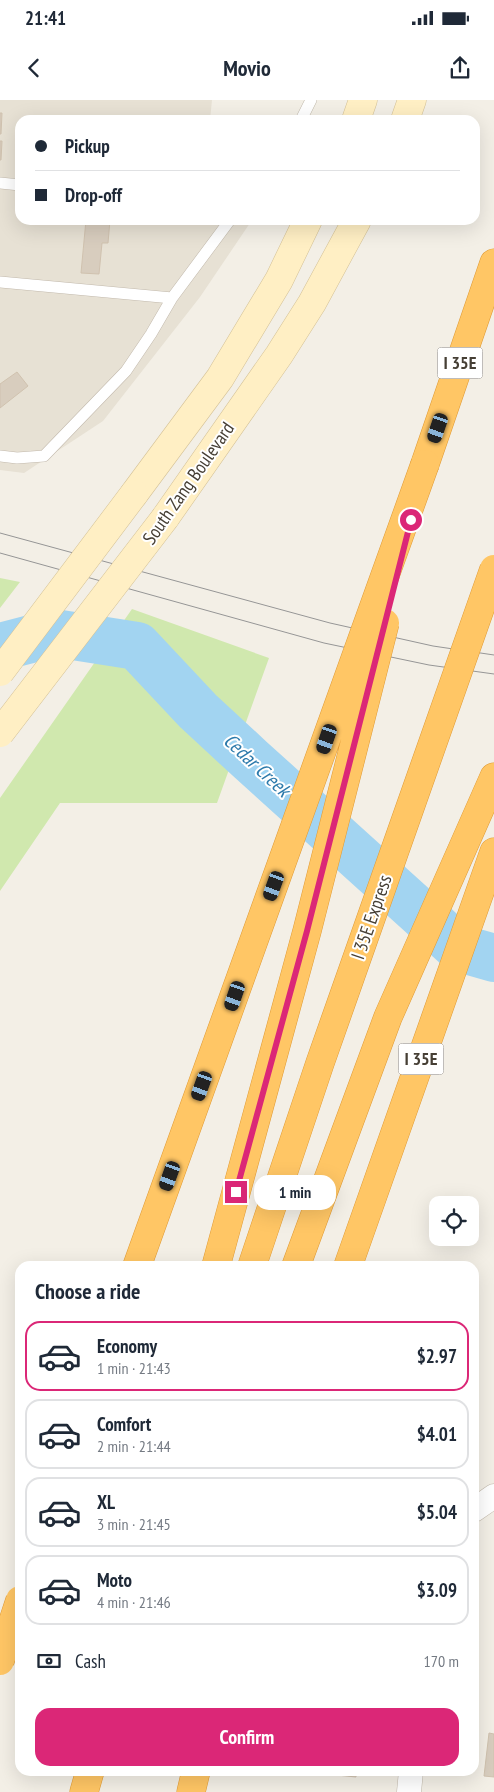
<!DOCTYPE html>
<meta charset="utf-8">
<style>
:root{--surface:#fff;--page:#f2f2f3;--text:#1f2937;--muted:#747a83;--line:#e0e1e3;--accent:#db2777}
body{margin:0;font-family:"PT Sans Narrow",sans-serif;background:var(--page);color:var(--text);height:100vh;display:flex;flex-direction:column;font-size:19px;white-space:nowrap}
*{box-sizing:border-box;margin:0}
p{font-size:16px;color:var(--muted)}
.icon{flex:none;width:28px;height:28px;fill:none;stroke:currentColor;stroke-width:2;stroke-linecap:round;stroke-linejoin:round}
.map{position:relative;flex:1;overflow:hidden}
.panel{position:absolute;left:15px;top:1161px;width:464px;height:515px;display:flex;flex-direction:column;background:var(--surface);border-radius:15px;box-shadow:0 5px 20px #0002}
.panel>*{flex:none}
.hud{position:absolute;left:15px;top:15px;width:465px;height:110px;border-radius:15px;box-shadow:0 5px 20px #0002;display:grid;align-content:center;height:110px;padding:0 20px;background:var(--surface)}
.tools{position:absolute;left:429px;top:1096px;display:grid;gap:10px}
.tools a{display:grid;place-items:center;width:50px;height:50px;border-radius:10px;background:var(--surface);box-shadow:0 5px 20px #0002;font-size:25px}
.end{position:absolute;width:22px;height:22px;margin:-11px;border:6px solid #db2777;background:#fff;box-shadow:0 0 0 2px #fff}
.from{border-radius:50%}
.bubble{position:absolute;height:35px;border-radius:15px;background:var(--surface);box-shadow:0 5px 20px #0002;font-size:16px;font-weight:700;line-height:35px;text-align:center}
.car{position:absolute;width:15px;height:30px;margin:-15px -8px;border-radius:6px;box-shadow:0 0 4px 1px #0007;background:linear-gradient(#222 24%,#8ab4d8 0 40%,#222 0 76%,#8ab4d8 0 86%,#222 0)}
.hud b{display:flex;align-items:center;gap:18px;height:48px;font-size:19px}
.hud b+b{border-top:1px solid var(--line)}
.hud i{width:12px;height:12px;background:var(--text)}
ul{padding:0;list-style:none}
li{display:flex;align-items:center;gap:15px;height:70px;margin:0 10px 8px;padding:0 10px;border:2px solid var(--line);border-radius:15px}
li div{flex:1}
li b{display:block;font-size:19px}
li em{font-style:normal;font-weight:700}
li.active{border-color:var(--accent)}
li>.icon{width:45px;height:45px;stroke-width:1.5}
h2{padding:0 20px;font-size:22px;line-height:60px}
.pay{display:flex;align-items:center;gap:12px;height:55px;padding:0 20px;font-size:19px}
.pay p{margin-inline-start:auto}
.action{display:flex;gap:10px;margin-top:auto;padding:10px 20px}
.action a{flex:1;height:58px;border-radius:15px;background:var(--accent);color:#fff;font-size:20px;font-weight:700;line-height:58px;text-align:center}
.status{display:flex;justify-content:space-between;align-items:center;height:35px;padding:0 25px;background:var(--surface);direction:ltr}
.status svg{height:14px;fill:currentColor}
header{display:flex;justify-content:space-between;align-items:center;height:65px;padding:0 20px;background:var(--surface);font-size:22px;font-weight:700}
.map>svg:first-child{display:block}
</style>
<div class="status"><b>21:41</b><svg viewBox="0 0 49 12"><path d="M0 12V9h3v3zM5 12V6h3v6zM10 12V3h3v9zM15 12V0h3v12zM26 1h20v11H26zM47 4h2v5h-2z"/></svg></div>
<header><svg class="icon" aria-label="back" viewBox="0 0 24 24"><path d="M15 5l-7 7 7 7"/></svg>Movio<svg class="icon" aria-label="share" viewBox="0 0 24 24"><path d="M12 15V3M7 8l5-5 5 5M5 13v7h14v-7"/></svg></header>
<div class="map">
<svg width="494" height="1692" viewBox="0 0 494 1692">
<rect width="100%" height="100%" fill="#f3efe6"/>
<path fill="#e7e1d4" d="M0,0H212L210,20H20V120H252L200,197L103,321L24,373L0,370Z"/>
<path fill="#d0e8ae" d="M0,478L20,482L0,508Z
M132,509L269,558L217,703H60L0,791V698Z"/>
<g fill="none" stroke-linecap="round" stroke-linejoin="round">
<path stroke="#a2d4f1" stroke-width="48" d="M0,547L54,533L137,546L198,611L251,660L459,848L494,858"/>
</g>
<path fill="#d8cdbe" stroke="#d0c2af" d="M0,13H2L1,34H0Z
M0,41H2L1,60H0Z
M86,120H110L108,143H102L99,174L81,173Z
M17,272L28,286L0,308V284Z
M489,1633L494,1634V1677L484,1676Z
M328,1671H356V1677L327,1674Z"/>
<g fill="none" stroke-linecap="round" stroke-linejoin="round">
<g stroke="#c2b9ac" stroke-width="12">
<path id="service" d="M301,20L311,0
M0,83L20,85
M0,182L172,198L230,120
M0,356L17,358L44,356L126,271L151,234L172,198"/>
</g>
<g stroke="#c2b9ac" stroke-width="25">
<path id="minor" d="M474,1410L494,1396
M409,1692L411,1671"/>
</g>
<g stroke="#d4c195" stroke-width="29">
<path id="secondary" d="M356,20L363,0
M405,20L412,0
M134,394L220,278L279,180L308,120
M165,418L279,255L312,203L357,120"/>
</g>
<g stroke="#df9a35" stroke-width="29">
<path id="motorway" d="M425,364L494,163
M296,1166L388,917L494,677
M348,1166L494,752
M84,1692L90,1671
M191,1692L196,1671"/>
</g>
<use href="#service" stroke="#fff" stroke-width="11"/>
<use href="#minor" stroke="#fff" stroke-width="24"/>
<use href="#secondary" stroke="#ffefc4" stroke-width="28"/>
<use href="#motorway" stroke="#ffc665" stroke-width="28"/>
<path stroke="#969696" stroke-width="1" d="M0,433L330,523L433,546L494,555
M0,453L324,543L429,565L494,574"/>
<g stroke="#d4c195" stroke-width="29" stroke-linecap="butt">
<path id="secondary-bridge" d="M0,572L134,394
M0,633L165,418"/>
</g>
<g stroke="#df9a35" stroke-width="29" stroke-linecap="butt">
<path id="motorway-bridge" d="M137,1166L425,364
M216,1166L307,831L385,523
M252,1166L320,963L494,469
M0,1561L20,1500"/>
</g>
<use href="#secondary-bridge" stroke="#ffefc4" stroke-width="28"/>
<use href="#motorway-bridge" stroke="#ffc665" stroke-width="28"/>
</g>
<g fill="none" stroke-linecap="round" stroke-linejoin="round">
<path stroke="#db2777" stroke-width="6" d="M236,1092L307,831L411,420"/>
</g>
<g text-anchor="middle" stroke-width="4" stroke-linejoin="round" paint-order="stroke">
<g fill="#fff" stroke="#7e7972" stroke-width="1">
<rect x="437.5" y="247.5" width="45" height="31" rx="4"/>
<rect x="398.5" y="943.5" width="45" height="31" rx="4"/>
</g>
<g font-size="18" font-weight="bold" fill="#463f35">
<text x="460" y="269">I 35E</text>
<text x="421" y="965">I 35E</text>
</g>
<g font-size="19" fill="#463f35" stroke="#fff">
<text transform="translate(188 383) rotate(-55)" y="7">South Zang Boulevard</text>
<text transform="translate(371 817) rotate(-71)" y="7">I 35E Express</text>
</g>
<g font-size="20" font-style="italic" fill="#2c7aab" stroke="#fff">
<text transform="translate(257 665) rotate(43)" y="7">Cedar Creek</text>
</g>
</g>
</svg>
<div class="tools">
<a><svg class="icon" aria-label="locate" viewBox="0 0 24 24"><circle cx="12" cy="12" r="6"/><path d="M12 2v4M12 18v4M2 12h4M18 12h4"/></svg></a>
</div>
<i class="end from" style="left:411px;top:420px"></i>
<i class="end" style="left:236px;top:1092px"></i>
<div class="bubble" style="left:254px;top:1075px;width:82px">1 min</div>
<i class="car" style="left:438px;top:328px;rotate:199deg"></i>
<i class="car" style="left:327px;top:639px;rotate:199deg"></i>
<i class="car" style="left:274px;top:786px;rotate:200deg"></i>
<i class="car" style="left:235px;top:896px;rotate:199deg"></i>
<i class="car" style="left:202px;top:986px;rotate:200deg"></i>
<i class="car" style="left:170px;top:1076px;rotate:200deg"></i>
<div class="hud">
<b><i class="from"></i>Pickup</b>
<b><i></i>Drop-off</b>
</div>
<section class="panel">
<h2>Choose a ride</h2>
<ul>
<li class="active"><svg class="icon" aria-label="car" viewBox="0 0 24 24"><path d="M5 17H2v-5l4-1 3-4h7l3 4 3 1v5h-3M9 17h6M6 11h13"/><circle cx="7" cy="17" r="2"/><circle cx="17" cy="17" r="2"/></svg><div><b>Economy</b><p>1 min · 21:43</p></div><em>$2.97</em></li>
<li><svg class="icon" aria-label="car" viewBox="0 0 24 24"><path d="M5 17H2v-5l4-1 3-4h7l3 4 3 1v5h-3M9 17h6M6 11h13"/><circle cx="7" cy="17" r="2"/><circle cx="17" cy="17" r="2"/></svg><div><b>Comfort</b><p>2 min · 21:44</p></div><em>$4.01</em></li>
<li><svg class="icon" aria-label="car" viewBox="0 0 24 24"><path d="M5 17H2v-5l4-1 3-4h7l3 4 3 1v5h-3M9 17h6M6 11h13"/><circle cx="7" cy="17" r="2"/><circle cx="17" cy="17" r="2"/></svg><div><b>XL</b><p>3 min · 21:45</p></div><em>$5.04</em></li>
<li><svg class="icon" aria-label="car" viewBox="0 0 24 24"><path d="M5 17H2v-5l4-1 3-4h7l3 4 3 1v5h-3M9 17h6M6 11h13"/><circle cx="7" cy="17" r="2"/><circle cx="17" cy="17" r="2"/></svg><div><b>Moto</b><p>4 min · 21:46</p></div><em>$3.09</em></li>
</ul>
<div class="pay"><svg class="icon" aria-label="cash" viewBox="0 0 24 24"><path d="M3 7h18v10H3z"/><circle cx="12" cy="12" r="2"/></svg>Cash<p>170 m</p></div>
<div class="action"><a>Confirm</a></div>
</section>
</div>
